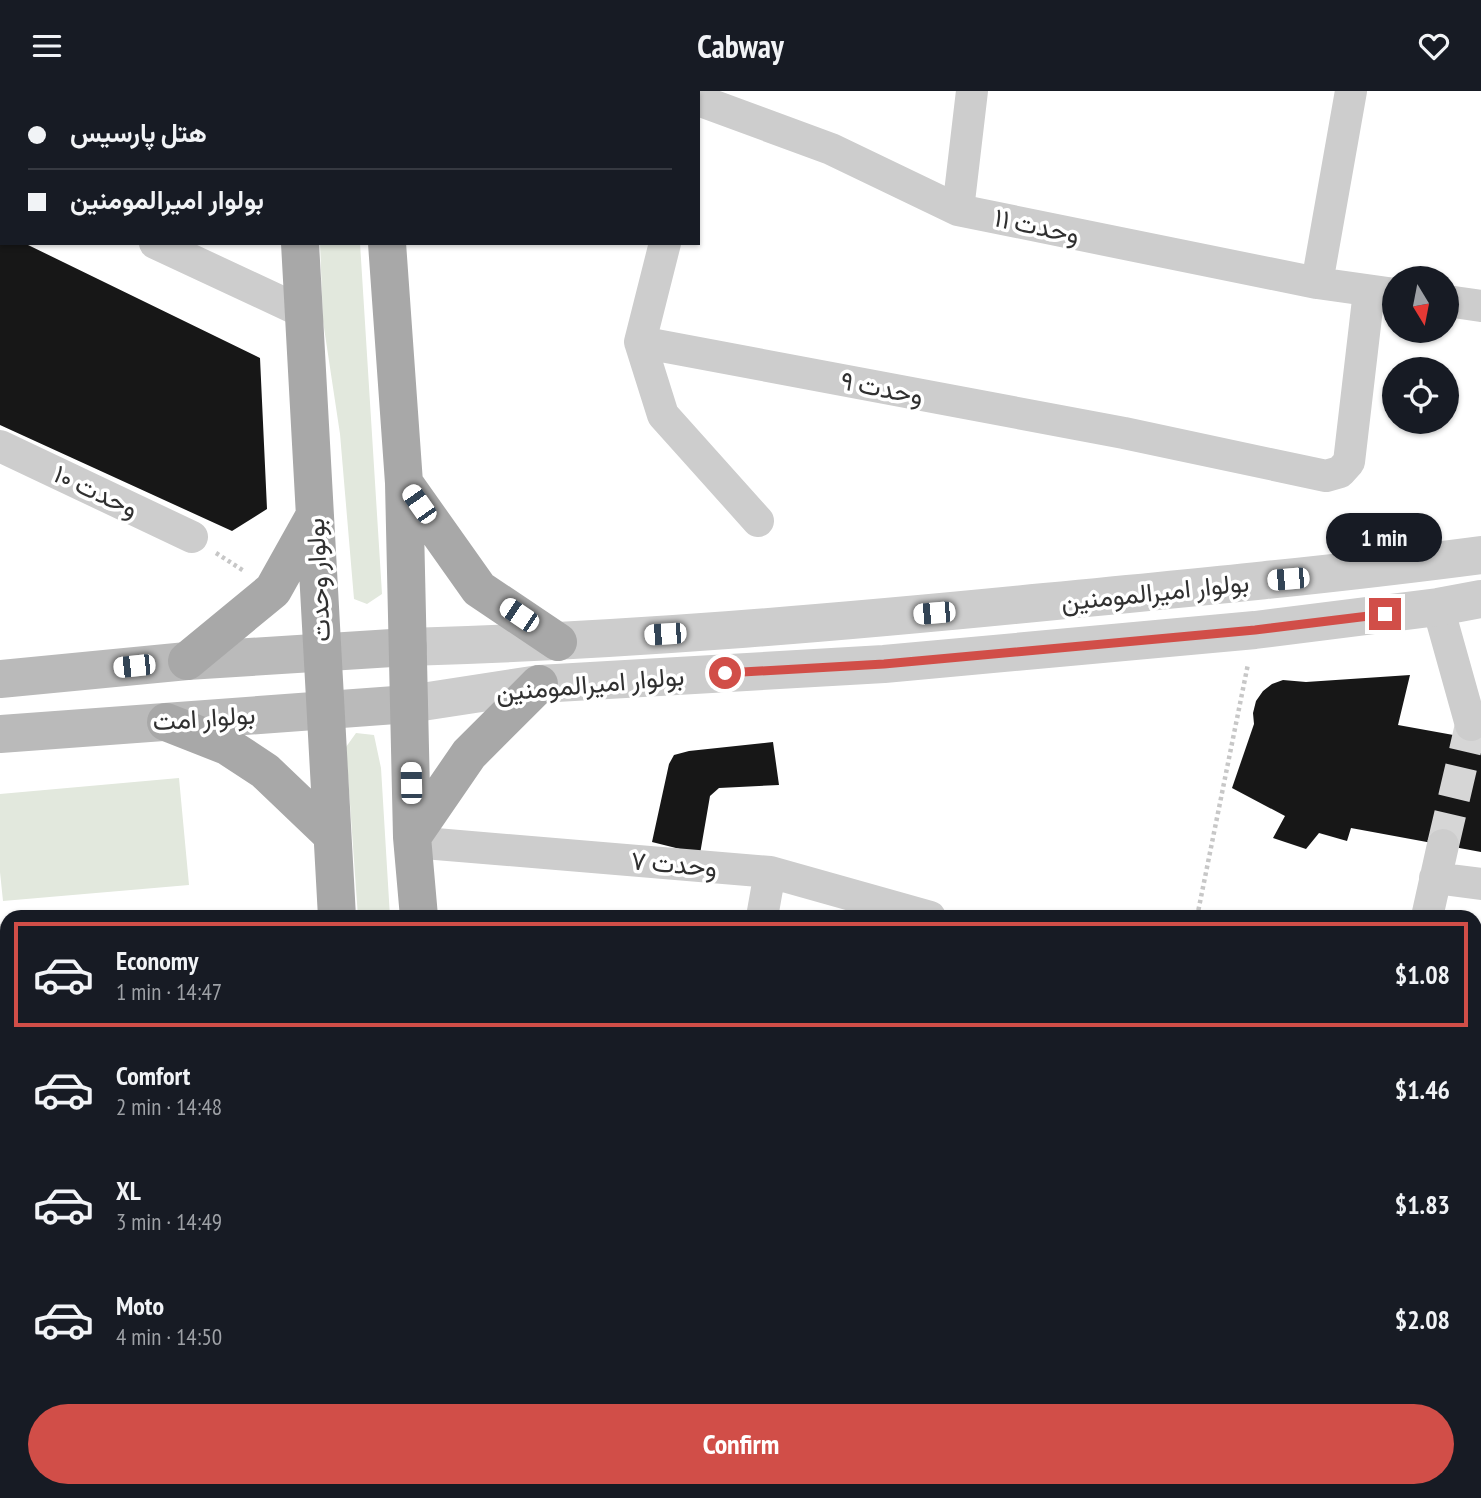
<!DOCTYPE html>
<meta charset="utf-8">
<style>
:root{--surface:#171b24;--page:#20242c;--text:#f1f3f6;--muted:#9ea1a6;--line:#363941;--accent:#d14e48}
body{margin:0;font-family:"PT Sans Narrow",Vazirmatn,sans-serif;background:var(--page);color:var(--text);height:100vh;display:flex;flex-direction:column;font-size:26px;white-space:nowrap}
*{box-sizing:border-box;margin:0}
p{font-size:23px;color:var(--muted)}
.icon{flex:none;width:38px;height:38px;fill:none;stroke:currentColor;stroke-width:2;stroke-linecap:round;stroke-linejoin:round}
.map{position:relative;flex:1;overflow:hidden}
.side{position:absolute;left:0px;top:819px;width:1482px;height:588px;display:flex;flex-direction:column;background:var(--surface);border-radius:21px 21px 0 0;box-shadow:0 2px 5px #0004}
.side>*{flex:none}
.hud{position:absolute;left:0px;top:0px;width:700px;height:154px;box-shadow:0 2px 5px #0004;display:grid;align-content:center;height:154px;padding:0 28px;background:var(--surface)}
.needle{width:46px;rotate:170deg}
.controls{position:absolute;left:1382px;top:175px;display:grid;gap:14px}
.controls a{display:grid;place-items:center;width:77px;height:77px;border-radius:50%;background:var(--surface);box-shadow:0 2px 5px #0004;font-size:35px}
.end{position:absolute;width:32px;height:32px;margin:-16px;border:9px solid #d14e48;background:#fff;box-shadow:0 0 0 4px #fff}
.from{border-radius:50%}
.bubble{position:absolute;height:49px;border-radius:24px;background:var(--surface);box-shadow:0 2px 5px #0004;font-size:23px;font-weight:700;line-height:49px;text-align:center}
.car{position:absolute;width:21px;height:42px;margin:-21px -10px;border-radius:9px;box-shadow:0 0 5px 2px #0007;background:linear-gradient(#fff 24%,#345 0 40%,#fff 0 76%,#345 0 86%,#fff 0)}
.hud b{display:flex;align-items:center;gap:24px;height:66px;font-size:26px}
.hud b+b{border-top:2px solid var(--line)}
.hud i{width:18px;height:18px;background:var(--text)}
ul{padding:12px 0 0;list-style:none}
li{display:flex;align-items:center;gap:21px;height:105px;margin:0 14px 10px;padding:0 14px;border:4px solid transparent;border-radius:0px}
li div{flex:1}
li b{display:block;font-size:26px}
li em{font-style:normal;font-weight:700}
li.on{border-color:var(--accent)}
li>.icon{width:63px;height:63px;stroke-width:1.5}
.action{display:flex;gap:14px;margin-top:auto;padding:14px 28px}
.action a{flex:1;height:80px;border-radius:42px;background:var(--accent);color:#fff;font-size:28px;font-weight:700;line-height:80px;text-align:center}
header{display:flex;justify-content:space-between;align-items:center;height:91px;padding:0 28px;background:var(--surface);font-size:32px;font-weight:700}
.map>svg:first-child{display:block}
</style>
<header><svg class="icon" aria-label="menu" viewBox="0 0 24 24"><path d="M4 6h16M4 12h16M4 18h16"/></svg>Cabway<svg class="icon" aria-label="heart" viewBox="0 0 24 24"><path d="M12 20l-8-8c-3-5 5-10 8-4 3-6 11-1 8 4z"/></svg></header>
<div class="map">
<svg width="1481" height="1407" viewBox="0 0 1481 1407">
<rect width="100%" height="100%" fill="#fff"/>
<path fill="#e2e8dd" d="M0,0H242V2H2V44Z
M320,152H360L382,503L367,513L354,508L340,343L323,230Z
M356,642L374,644L381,677L390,826H358L346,656Z
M179,687L189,794L3,810L0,781V703Z
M0,1010L7,1015V1209L0,1211Z
M512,1400H649L644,1407H512Z"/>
<path fill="#171717" d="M0,152H24L260,267L267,418L232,440L0,334Z
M1410,584L1398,634L1481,649V761L1351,737L1347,750L1319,742L1306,758L1273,747L1285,725L1232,697L1254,633L1253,622L1256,610L1263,600L1272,593L1283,589L1306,591Z
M773,651L779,694L719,697L710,705L700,763L652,751L669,673L674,664L689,660Z
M1475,1378L1481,1379V1407H1337L1317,1403L1318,1400H1475Z"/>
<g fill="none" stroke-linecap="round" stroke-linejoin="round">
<path stroke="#d6d6d6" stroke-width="32" stroke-dasharray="32 16" stroke-linecap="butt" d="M1443,754L1471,634"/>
<path stroke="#c7c7c7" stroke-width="4.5" stroke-dasharray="3.5 3.5" stroke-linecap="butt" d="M216,462L244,480
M1197,826L1248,573"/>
<path stroke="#cdcdcd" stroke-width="32" d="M414,2H442
M698,9L831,58L958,119L1317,192L1395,203
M0,80L2,81
M958,119L972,0
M155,152L305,222
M665,152L640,251L663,324L758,430
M1317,192L1351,0
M1447,210L1481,215
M640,251L1124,342L1326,385L1340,381L1349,371L1369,200
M0,355L192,446
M1438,516L1471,634
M412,751L770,781L930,826
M1435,787L1481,793
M762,826L770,781
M1427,826L1443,754
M0,849L7,852
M1475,1040L1481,1041
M0,1238L7,1236
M1475,1323L1481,1293
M1475,1355L1481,1356
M232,1400L240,1407
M678,1407L682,1400
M965,1407L967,1400
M1269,1407L1271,1400"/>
<path stroke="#cdcdcd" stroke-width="38" d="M408,556C621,550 833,532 1045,511C1191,497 1336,483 1481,464
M409,613L539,593L884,573L1255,539L1438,516L1481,508"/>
<path stroke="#bababa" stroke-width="38" d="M0,588L187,570L408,556
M0,643L409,613"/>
<path stroke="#a8a8a8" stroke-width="38" d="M289,0V2
M377,0V2
M300,152L337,826
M387,152L404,392L412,746L419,826
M404,392L479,498L558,551
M187,570L273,499L315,424
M166,631L227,655L265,680L332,744
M412,746L469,663L539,593
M365,1400L366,1407
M458,1400L459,1407"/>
</g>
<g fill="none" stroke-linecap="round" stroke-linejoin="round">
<path stroke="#d14e48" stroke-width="9" d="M725,582L884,573L1255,539L1385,523"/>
</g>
<g text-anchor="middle" stroke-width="7" stroke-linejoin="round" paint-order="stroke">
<g font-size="26" fill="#303030" stroke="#fff">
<text transform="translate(1037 135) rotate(12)" y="9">وحدت ۱۱</text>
<text transform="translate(882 297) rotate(11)" y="9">وحدت ۹</text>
<text transform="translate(96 400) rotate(25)" y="9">وحدت ۱۰</text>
<text transform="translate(318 489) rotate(-93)" y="9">بولوار وحدت</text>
<text transform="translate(1155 501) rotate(-6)" y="9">بولوار امیرالمومنین</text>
<text transform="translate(590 593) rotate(-5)" y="9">بولوار امیرالمومنین</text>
<text transform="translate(204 627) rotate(-4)" y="9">بولوار امت</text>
<text transform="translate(674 773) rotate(5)" y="9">وحدت ۷</text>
</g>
</g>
</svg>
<div class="controls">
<a><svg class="needle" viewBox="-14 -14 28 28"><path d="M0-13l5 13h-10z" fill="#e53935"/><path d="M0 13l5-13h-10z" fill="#9ea1a6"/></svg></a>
<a><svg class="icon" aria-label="locate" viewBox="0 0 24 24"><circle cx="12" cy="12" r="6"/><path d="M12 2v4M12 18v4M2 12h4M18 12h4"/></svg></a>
</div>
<i class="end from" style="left:725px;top:582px"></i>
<i class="end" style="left:1385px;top:523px"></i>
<div class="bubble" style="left:1326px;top:422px;width:116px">1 min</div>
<i class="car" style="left:419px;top:413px;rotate:325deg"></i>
<i class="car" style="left:1288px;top:488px;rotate:265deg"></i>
<i class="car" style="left:934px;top:522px;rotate:265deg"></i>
<i class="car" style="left:519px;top:524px;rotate:304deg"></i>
<i class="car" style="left:665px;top:543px;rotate:266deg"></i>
<i class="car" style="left:134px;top:575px;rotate:264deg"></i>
<i class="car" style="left:411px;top:692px;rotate:359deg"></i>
<div class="hud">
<b><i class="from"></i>هتل پارسیس</b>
<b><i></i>بولوار امیرالمومنین</b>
</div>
<section class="side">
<ul>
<li class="on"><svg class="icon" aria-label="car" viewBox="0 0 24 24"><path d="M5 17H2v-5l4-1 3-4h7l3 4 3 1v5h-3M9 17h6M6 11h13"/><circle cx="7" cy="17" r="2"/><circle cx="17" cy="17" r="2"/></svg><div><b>Economy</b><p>1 min · 14:47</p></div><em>$1.08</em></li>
<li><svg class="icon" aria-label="car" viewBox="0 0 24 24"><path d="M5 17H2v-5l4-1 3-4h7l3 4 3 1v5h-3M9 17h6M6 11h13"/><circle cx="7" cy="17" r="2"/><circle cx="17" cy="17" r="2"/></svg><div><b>Comfort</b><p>2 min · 14:48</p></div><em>$1.46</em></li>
<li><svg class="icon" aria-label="car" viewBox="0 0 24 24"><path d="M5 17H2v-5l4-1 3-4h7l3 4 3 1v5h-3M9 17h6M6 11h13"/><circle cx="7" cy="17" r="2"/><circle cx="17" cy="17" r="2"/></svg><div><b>XL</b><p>3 min · 14:49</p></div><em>$1.83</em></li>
<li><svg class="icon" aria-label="car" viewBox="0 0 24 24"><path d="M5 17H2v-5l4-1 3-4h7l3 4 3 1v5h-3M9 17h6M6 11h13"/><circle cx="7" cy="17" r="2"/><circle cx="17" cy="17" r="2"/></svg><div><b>Moto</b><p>4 min · 14:50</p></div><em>$2.08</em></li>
</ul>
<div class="action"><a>Confirm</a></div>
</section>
</div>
